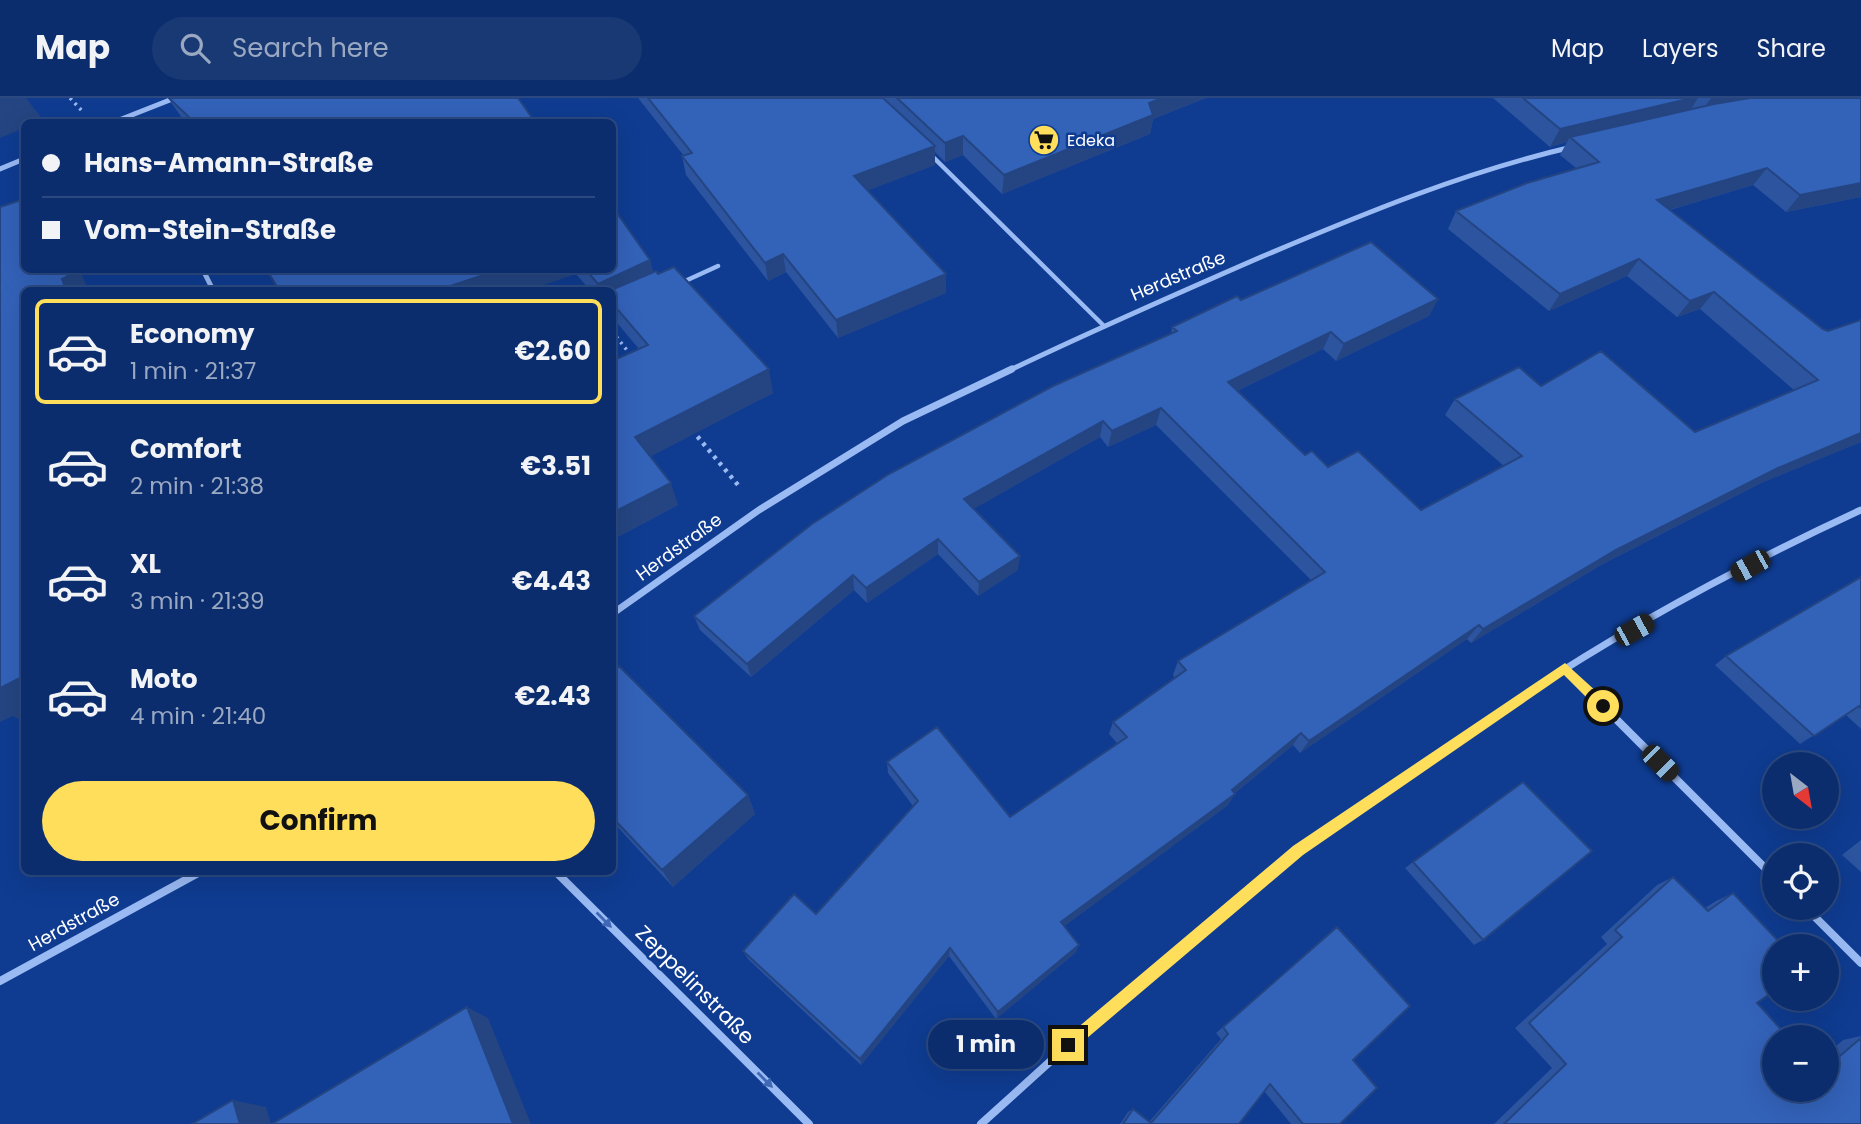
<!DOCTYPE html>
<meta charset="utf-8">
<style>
:root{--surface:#0b2d6d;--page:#193975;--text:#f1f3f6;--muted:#9aa8c2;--line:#2b4980;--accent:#ffde5c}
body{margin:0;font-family:Poppins,sans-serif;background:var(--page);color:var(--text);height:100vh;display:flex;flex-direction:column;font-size:26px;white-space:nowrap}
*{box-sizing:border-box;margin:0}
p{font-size:23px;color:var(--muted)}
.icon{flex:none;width:38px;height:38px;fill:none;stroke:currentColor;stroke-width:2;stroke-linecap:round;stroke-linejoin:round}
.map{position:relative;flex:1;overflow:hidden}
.sheet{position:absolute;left:21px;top:189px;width:595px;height:588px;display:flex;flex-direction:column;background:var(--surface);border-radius:10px;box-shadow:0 7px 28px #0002,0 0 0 2px var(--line)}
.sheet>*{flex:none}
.banner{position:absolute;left:21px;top:21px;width:595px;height:154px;border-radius:10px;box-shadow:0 7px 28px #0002,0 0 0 2px var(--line);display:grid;align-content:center;height:154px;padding:0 21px;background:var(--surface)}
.needle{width:46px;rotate:149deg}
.controls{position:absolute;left:1762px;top:654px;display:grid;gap:14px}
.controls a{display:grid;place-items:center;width:77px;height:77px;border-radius:50%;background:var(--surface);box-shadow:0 7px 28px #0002,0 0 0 2px var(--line);font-size:35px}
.end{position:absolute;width:32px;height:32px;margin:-16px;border:9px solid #ffde5c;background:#111;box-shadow:0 0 0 4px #111}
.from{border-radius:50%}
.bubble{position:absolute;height:49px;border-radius:24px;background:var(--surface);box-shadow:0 7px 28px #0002,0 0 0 2px var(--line);font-size:23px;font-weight:700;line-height:49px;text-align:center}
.car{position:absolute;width:21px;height:42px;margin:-21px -10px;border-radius:9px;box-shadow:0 0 5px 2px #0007;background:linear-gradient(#222 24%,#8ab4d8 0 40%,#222 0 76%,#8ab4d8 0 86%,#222 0)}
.banner b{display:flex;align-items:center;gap:24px;height:66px;font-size:26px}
.banner b+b{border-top:2px solid var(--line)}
.banner i{width:18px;height:18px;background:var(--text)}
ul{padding:12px 0 0;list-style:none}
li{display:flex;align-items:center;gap:21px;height:105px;margin:0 14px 10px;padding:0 7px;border:4px solid transparent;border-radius:10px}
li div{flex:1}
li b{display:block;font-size:26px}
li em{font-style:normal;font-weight:700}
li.active{border-color:var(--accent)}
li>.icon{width:63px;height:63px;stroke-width:1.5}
.cta{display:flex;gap:14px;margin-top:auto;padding:14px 21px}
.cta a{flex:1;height:80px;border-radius:42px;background:var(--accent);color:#111;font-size:28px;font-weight:700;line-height:80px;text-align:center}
header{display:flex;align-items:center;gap:42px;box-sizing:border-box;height:98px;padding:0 35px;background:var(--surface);border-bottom:2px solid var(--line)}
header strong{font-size:33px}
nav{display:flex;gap:38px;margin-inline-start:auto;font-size:24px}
.search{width:490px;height:63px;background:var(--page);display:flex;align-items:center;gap:18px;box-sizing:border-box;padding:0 24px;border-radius:38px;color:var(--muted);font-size:26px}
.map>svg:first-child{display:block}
</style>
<header>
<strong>Map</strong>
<div class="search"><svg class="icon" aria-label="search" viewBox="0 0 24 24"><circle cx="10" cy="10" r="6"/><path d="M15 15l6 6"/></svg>Search here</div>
<nav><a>Map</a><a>Layers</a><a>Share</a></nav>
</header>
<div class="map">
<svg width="1861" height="1026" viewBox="0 0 1861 1026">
<rect width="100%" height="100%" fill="#0f3c91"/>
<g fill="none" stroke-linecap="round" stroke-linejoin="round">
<path stroke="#9abaf4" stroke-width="3.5" stroke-dasharray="2.5 4.5" stroke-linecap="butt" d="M70,0L84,15
M612,233L633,260"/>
<path stroke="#9abaf4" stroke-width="4.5" stroke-dasharray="3.5 5" stroke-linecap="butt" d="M692,332L738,387"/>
<path stroke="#9abaf4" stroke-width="4.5" d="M931,57L1103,227
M683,184L718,168"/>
<path stroke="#9abaf4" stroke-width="5" d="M114,24L175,0
M0,71L24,61
M203,172L213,192
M1008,273C1092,233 1176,196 1261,159C1363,116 1464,74 1572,49"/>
<path stroke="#9abaf4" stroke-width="7" d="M612,516L759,412L903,323L1012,271
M1565,570L1604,609
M1507,609C1617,534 1740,468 1861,412"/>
<path stroke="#9abaf4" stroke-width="8" d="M1603,608L1774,779
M556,774L809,1026
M1806,810L1861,865
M0,883L200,774
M981,1026L1107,912L1298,752L1510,608"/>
</g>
<path fill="#2c549f" d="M168,0H518L535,24H185Z
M638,0H1206L1153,21L1150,36L1002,96L963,57L945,64L935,54V67L868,92L946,195L838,240L786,174L768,183L686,77L682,58H684Z
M1493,0H1861V99L1786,114L1753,87L1670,112L1823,231L1828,233L1861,222V344L1761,385L1601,467L1471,545L1467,541L1300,655L1293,647L1235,695L1228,707L1064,828L1079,847L1075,855L996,921L949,858L861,967L748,861L743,853L816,816L913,708L888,675L887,664L1010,719L1117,645L1109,636L1113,624L1175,580L1173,577L1178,563L1311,482L1156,327L1108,349L1100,339L973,411L1018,472L978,498L938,456L867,505L854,492L751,579L700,532L694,518L1171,236L1172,229L1241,202L1438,201L1429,218L1336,263L1323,251L1237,293L1305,357L1421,412L1504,368L1445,317L1455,301L1541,288L1695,334L1794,292L1700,211L1677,219L1627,178L1549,213L1448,131L1456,113L1576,70L1560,57L1567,44L1550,49Z
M650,162L653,174L658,176L773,295L650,358L678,407L612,442L639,251L613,220L612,192H590L576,176L267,172H612Z
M1861,479V631L1846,617L1800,646L1715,567L1726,558Z
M612,574L748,697L755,716L673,789L612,723Z
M1861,742V774L1842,757Z
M1413,764L1483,842L1474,847L1405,770Z
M1673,779L1705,810L1716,803L1733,795L1757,905L1827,992V956L1843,942L1861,938V1026H1494L1552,970L1515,930L1607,846L1601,839L1657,787Z
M1328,837L1353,962L1340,1026H1291L1264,993L1239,1026H1120L1128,1014L1133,1011L1149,1024L1221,941L1216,935Z"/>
<path fill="#244582" d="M0,0H26L44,23L39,24H24V30L0,40Z
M1162,0H1206L1153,21L1150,36L1002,96L1004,77L1149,5Z
M1692,0H1698L1688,16L1570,39L1567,44L1550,49L1560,31Z
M1711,0H1790L1702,13Z
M963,38V57L945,64V45Z
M935,48V67L856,97L854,78Z
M1767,70L1753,87L1645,119L1657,102Z
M1861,85V99L1786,114L1800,97Z
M783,156L786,174L768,183L765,165Z
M1639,161L1627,178L1549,213L1560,196Z
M650,162L657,190L600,192L598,186Z
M66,172H80L88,192H66L62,181Z
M499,172H574L576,176L529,192H438Z
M946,176V195L838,240L836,222Z
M1714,194L1700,211L1677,219L1690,203Z
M1438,201L1429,218L1336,263L1344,246Z
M1331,234L1323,251L1222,300L1228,284Z
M769,271L773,295L644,362L635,339Z
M1161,310L1156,327L1108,349L1112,333Z
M1103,323L1100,339L963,417L964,401Z
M1861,335V344L1761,385L1665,434L1601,467L1471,545L1483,531L1616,452L1778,370Z
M671,385L678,407L612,442V415Z
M938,441V456L867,505L866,490Z
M1020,458L1018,472L978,498L979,484Z
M853,477L854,492L751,579L747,566Z
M1479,527L1467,541L1300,655L1309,643Z
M24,578V617L18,621L13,618L0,624V590Z
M1301,635L1293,647L1225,703L1232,692Z
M1235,696L1228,707L1058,833L1061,824Z
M748,697L755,716L673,789L662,772Z
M1079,847L1075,855L996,921L998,914Z
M950,850L949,858L861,967L860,961Z
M467,909L488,920L531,1026H513Z
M233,1002L266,1009L271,1026H240Z"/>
<path fill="#3362b9" stroke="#244582" stroke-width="2" d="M169,0H518L535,24H194Z
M648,0H883L935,48L854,78L946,176L836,222L783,156L765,165L682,58L692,55Z
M897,0H1162L1149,5L1153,17L1004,77L963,38L945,45Z
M1523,0H1692L1560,31Z
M1750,0H1861V85L1800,97L1767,70L1657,102L1823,231L1828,233L1861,222V335L1778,370L1616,452L1483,531L1479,527L1309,643L1301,635L1232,692L1235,696L1061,824L1079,847L998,914L950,850L860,961L743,853L794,796L816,816L918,703L887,664L937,629L1010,719L1127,639L1113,624L1186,572L1178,563L1325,474L1161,310L1112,333L1103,323L964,401L1020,458L979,484L938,441L866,490L853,477L747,566L694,518L812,426L889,376L1053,288L1177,233L1172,229L1237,198L1241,202L1371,144L1438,201L1344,246L1331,234L1228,284L1305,357L1312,353L1328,369L1358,353L1421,412L1522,358L1455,301L1519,269L1541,288L1601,253L1695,334L1818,282L1714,194L1690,203L1639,161L1560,196L1456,113L1527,85L1599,64L1570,39L1714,6Z
M24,101V172H66L68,178L62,181L66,192H24V578L0,590V109Z
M612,108L650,162L598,186L586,172H612Z
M674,169L769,271L635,339L671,385L612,415V263L648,247L612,205V192H611L656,173L658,176Z
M267,172H499L438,192H279Z
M1861,479V610L1859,608L1814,638L1726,558Z
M619,568L748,697L662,772L612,719V574Z
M1523,684L1592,753L1483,842L1413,764Z
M1673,779L1708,813L1733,795L1784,849H1774V893L1757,905L1789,940H1774V992H1827V969L1861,940V1026H1504L1566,966L1529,925L1622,839L1615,832Z
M1337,829L1410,908L1353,962L1377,990L1340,1026H1303L1270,986L1239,1026H1123L1133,1011L1151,1025L1228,936L1223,929Z
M467,909L513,1026H272Z
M233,1002L240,1026H192Z"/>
<defs><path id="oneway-solid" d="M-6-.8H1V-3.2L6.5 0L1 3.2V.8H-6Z" transform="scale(1.75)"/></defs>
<g fill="#4068b4">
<use href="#oneway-solid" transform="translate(604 822) rotate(45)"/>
<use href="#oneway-solid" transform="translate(765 982) rotate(45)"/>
</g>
<path fill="#ffde5c" d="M1565,565L1608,604V612H1599L1564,577L1303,757L1073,952L1068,954L1063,952L1060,947L1063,942L1293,748Z"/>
<defs>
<g id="supermarket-disc" transform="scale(1.575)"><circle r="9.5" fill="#ffde5c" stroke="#0f3c91"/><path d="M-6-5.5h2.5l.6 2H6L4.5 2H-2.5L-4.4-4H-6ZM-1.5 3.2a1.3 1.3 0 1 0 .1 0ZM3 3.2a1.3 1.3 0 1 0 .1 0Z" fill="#111"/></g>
</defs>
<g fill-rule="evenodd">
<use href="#supermarket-disc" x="1044" y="42"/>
</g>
<g text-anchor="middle" stroke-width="5" stroke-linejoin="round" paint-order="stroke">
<g font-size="16" fill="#fff" stroke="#0f3c91" text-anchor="start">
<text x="1067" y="48">Edeka</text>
</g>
<g font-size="18" fill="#fff" stroke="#0f3c91">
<text transform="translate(1178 178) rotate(-23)" y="6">Herdstraße</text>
<text transform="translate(679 449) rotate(-36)" y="6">Herdstraße</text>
<text transform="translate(74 824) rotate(-29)" y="6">Herdstraße</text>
</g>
<g font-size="21" fill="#fff" stroke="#0f3c91">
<text transform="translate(695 887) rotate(45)" y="7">Zeppelinstraße</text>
</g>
</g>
</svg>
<div class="controls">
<a><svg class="needle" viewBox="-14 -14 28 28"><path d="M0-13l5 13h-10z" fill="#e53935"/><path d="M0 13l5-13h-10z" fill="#9aa8c2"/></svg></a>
<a><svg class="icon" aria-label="locate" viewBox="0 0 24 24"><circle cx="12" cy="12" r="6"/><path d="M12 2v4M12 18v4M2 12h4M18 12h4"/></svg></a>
<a>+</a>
<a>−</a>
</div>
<i class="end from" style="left:1603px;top:608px"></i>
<i class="end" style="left:1068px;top:947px"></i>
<div class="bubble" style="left:928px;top:922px;width:116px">1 min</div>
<i class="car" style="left:1750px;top:468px;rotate:241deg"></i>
<i class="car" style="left:1634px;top:532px;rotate:61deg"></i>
<i class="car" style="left:1660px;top:665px;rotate:135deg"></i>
<div class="banner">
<b><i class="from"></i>Hans-Amann-Straße</b>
<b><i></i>Vom-Stein-Straße</b>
</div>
<section class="sheet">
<ul>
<li class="active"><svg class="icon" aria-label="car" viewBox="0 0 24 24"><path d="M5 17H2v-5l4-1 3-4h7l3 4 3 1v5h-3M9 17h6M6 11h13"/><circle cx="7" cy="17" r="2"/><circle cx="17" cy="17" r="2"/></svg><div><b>Economy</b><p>1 min · 21:37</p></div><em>€2.60</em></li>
<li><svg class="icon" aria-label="car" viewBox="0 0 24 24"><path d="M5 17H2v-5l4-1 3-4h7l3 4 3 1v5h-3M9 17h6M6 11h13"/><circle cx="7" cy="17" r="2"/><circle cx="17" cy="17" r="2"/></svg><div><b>Comfort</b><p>2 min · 21:38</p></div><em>€3.51</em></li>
<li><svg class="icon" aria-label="car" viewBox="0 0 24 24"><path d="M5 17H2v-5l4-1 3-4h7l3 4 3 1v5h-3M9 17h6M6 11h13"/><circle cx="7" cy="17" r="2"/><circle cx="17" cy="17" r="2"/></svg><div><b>XL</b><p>3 min · 21:39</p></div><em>€4.43</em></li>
<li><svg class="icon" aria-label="car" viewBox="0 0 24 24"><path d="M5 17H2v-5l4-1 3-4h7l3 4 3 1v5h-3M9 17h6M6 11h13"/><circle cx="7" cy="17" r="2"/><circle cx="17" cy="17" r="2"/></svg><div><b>Moto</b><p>4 min · 21:40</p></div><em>€2.43</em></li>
</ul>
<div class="cta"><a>Confirm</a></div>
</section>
</div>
